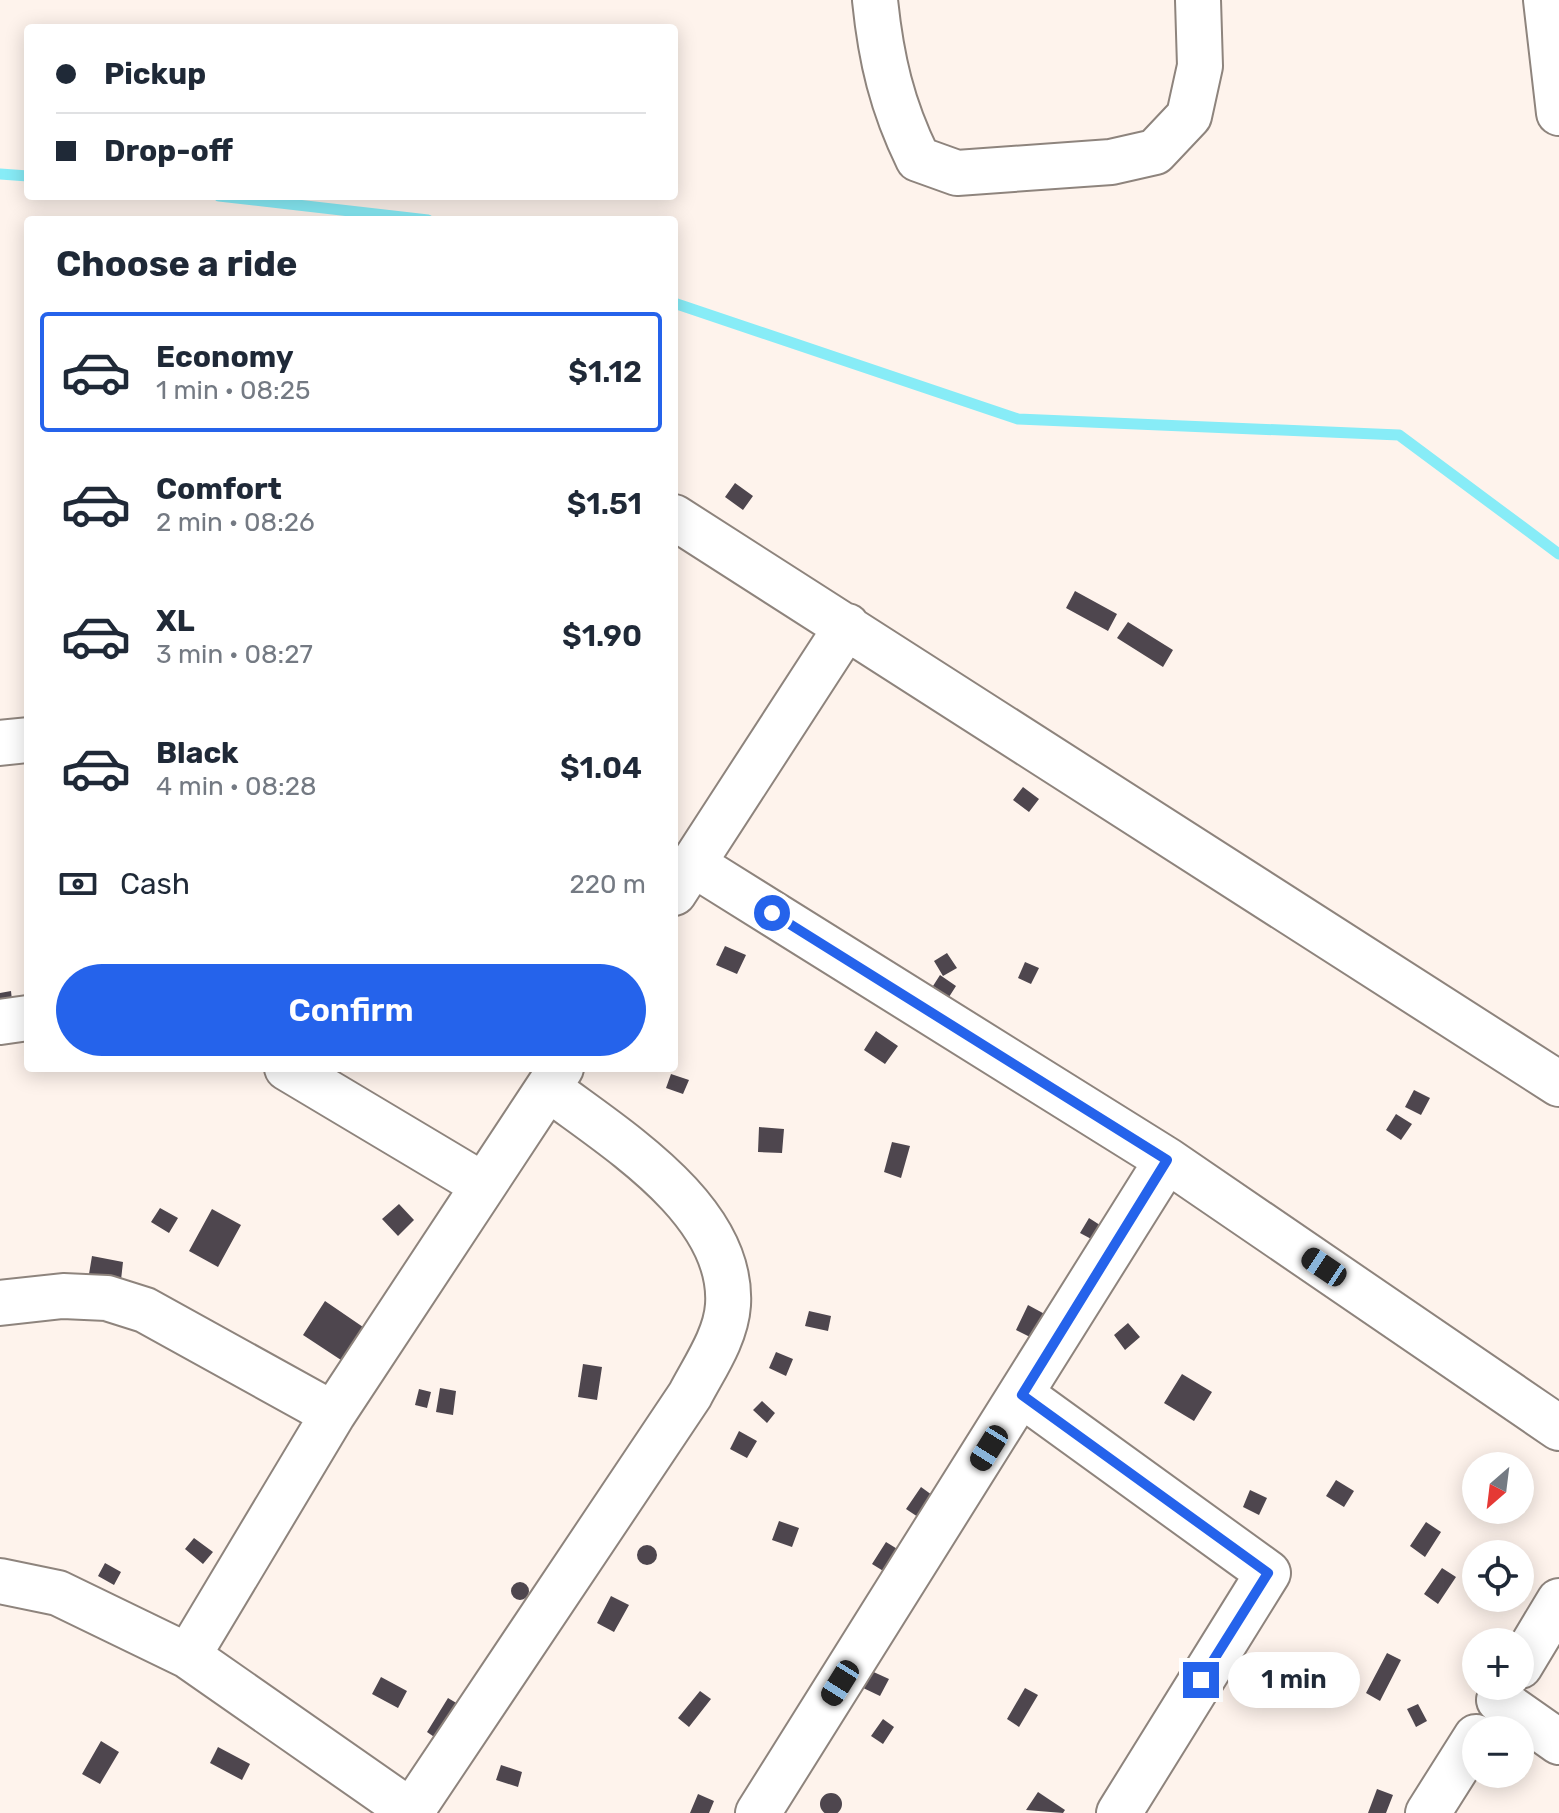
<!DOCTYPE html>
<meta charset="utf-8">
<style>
:root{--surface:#fff;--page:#f6f6f7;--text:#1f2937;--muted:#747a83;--line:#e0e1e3;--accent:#2563eb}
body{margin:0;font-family:Rubik,sans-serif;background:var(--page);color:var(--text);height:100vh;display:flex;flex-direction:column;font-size:30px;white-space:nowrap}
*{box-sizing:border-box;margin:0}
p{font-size:26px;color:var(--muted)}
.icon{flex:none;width:44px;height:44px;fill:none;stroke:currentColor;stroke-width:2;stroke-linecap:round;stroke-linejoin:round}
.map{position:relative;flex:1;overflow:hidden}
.details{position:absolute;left:24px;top:216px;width:654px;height:856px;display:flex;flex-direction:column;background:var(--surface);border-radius:8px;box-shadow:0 4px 20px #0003}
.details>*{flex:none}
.banner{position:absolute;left:24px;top:24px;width:654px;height:176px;border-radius:8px;box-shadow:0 4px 20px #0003;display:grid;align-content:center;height:176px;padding:0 32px;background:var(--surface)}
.needle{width:52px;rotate:208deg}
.buttons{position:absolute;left:1462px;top:1452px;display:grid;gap:16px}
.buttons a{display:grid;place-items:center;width:72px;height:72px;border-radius:50%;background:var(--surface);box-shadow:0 4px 20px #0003;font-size:40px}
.end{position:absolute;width:36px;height:36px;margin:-18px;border:10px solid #2563eb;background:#fff;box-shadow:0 0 0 4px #fff}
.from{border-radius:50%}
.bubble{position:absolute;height:56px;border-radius:28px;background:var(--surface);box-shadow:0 4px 20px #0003;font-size:26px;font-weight:600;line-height:56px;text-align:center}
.car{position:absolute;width:24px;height:48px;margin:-24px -12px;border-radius:10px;box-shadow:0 0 6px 2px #0007;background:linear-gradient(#222 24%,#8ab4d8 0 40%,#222 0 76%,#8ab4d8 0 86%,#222 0)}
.banner b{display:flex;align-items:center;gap:28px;height:76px;font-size:30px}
.banner b+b{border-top:2px solid var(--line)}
.banner i{width:20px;height:20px;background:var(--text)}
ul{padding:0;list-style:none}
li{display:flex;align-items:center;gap:24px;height:120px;margin:0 16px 12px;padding:0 16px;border:4px solid transparent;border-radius:8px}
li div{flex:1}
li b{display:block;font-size:30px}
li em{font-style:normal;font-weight:600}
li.selected{border-color:var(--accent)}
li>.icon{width:72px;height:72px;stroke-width:1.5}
h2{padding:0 32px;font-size:36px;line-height:96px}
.pay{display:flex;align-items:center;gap:20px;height:88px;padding:0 32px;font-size:30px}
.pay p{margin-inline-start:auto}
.action{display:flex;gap:16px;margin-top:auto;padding:16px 32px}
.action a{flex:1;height:92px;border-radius:48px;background:var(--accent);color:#fff;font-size:32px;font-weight:600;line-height:92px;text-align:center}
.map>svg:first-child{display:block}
</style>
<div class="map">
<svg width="1559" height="1813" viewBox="0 0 1559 1813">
<rect width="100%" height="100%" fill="#fef3ec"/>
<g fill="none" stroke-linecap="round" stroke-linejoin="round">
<path stroke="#87ecf7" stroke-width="11" d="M0,174L28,176
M219,196L428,220
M674,303L1018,419L1399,435L1559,554"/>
</g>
<path fill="#4e464e" d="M735,483L753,496L743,510L725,497Z
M1075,591L1117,614L1108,631L1066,608Z
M1128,622L1173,650L1163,667L1117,638Z
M1023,787L1039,799L1029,812L1013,800Z
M725,946L746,955L737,974L716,965Z
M947,953L957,968L943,976L934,961Z
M1025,962L1039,968L1031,984L1018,978Z
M940,975L956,986L949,997L933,986Z
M11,991L13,1010L0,1011V993Z
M876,1031L898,1046L885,1064L864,1050Z
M671,1074L689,1080L683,1094L666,1088Z
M1414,1090L1430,1098L1421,1115L1405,1107Z
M1396,1114L1412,1124L1401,1140L1386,1130Z
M759,1127L784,1129L782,1153L758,1152Z
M892,1142L910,1146L901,1178L884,1172Z
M399,1204L414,1220L398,1236L382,1219Z
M160,1208L178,1218L169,1233L151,1222Z
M212,1209L241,1225L218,1267L189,1251Z
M1089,1218L1103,1227L1095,1241L1080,1233Z
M92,1256L123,1262L121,1280L89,1274Z
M325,1301L363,1327L341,1360L303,1335Z
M1028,1305L1052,1318L1040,1342L1016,1330Z
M809,1311L831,1316L828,1331L805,1326Z
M1128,1323L1140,1337L1125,1350L1114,1335Z
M776,1352L793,1359L786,1376L769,1368Z
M583,1364L602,1367L597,1400L578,1397Z
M1182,1374L1212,1392L1194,1421L1164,1403Z
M440,1388L456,1391L453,1415L436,1412Z
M419,1389L431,1392L427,1408L415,1405Z
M762,1401L775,1413L767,1423L753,1410Z
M739,1431L757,1441L747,1458L730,1449Z
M1336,1480L1354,1491L1344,1507L1326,1496Z
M921,1487L932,1495L918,1517L906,1509Z
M1250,1490L1267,1498L1259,1515L1243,1507Z
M779,1521L799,1528L792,1547L772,1540Z
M1426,1522L1441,1532L1425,1557L1410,1546Z
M194,1538L213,1552L203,1564L185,1549Z
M886,1542L907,1555L893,1577L872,1564Z
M637 1555a10 10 0 1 1 20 0a10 10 0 1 1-20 0Z
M105,1563L121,1572L114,1585L98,1576Z
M1442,1568L1456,1577L1438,1604L1424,1594Z
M511 1591a9 9 0 1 1 18 0a9 9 0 1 1-18 0Z
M611,1596L629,1605L614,1632L597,1623Z
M1387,1653L1401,1660L1380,1701L1366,1693Z
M867,1669L889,1679L880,1696L859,1686Z
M381,1677L407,1691L398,1708L372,1694Z
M1025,1688L1038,1695L1019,1727L1007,1719Z
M700,1691L711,1699L689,1727L678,1718Z
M448,1698L468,1710L446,1745L427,1732Z
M1418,1704L1427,1721L1416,1727L1407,1709Z
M883,1719L894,1727L883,1744L871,1736Z
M101,1741L119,1752L100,1784L82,1774Z
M218,1747L250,1764L242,1780L210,1763Z
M501,1765L522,1772L518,1787L496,1780Z
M1377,1789L1393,1795L1386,1813H1368Z
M1038,1792L1065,1810L1063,1813L1026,1810Z
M820 1804a11 11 0 1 1 22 0a11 11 0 1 1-22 0Z
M698,1794L714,1801L709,1813H690Z"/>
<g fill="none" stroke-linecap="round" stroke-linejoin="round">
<g stroke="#8e847d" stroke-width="48">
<path id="minor" d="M875,0C881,59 892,106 918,159L957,173L1111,162L1155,152L1189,116L1200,66L1198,0
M1546,0L1559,113
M674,517L1559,1084
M0,743L28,740
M693,864L1167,1160L1559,1428
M674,893L847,626
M0,1022L28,1018
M287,1068L483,1185
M0,1303L63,1296L107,1298L145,1310L333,1414
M1022,1395L1268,1573L1119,1813
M0,1581L58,1593L188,1656L413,1813
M188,1656L333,1414L561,1068
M1520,1666L1559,1601
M1499,1700L1559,1742
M411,1812L690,1395C704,1368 726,1337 728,1305C734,1210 614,1138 548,1088
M758,1813L1167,1160
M1428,1813L1476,1737"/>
</g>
<use href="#minor" stroke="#fff" stroke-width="44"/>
</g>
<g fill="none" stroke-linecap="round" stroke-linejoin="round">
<path stroke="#2563eb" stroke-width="10" d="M772,913L1167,1160L1022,1395L1268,1573L1201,1680"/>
</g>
</svg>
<div class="buttons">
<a><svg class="needle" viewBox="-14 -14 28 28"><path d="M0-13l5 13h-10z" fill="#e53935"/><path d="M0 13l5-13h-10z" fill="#747a83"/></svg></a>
<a><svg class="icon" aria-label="locate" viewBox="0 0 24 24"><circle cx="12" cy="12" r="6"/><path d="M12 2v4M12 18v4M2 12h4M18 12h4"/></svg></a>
<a>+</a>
<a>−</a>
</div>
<i class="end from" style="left:772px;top:913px"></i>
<i class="end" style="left:1201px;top:1680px"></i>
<div class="bubble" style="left:1228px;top:1652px;width:132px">1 min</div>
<i class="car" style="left:1324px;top:1267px;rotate:304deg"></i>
<i class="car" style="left:989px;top:1448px;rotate:212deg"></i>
<i class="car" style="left:840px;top:1683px;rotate:212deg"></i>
<div class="banner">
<b><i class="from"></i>Pickup</b>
<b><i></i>Drop-off</b>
</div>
<section class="details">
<h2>Choose a ride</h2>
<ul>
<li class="selected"><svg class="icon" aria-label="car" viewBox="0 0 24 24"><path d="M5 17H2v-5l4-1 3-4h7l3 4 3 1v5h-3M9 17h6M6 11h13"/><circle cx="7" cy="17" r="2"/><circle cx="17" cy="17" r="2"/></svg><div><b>Economy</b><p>1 min · 08:25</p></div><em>$1.12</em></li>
<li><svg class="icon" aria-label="car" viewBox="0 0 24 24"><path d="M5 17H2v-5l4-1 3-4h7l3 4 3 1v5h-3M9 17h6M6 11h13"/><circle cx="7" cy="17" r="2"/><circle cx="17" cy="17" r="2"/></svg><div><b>Comfort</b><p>2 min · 08:26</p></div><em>$1.51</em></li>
<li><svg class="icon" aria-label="car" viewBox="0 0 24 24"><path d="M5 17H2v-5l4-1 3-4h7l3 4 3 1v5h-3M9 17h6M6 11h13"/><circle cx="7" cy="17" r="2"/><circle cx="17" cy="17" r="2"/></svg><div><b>XL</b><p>3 min · 08:27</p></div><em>$1.90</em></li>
<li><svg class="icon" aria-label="car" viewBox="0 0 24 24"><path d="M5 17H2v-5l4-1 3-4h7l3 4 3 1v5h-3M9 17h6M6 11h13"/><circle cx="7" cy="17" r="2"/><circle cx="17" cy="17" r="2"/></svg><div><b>Black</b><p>4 min · 08:28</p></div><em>$1.04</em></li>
</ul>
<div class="pay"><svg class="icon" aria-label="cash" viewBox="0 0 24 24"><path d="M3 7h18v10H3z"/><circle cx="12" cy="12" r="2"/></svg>Cash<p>220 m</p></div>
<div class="action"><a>Confirm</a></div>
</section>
</div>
